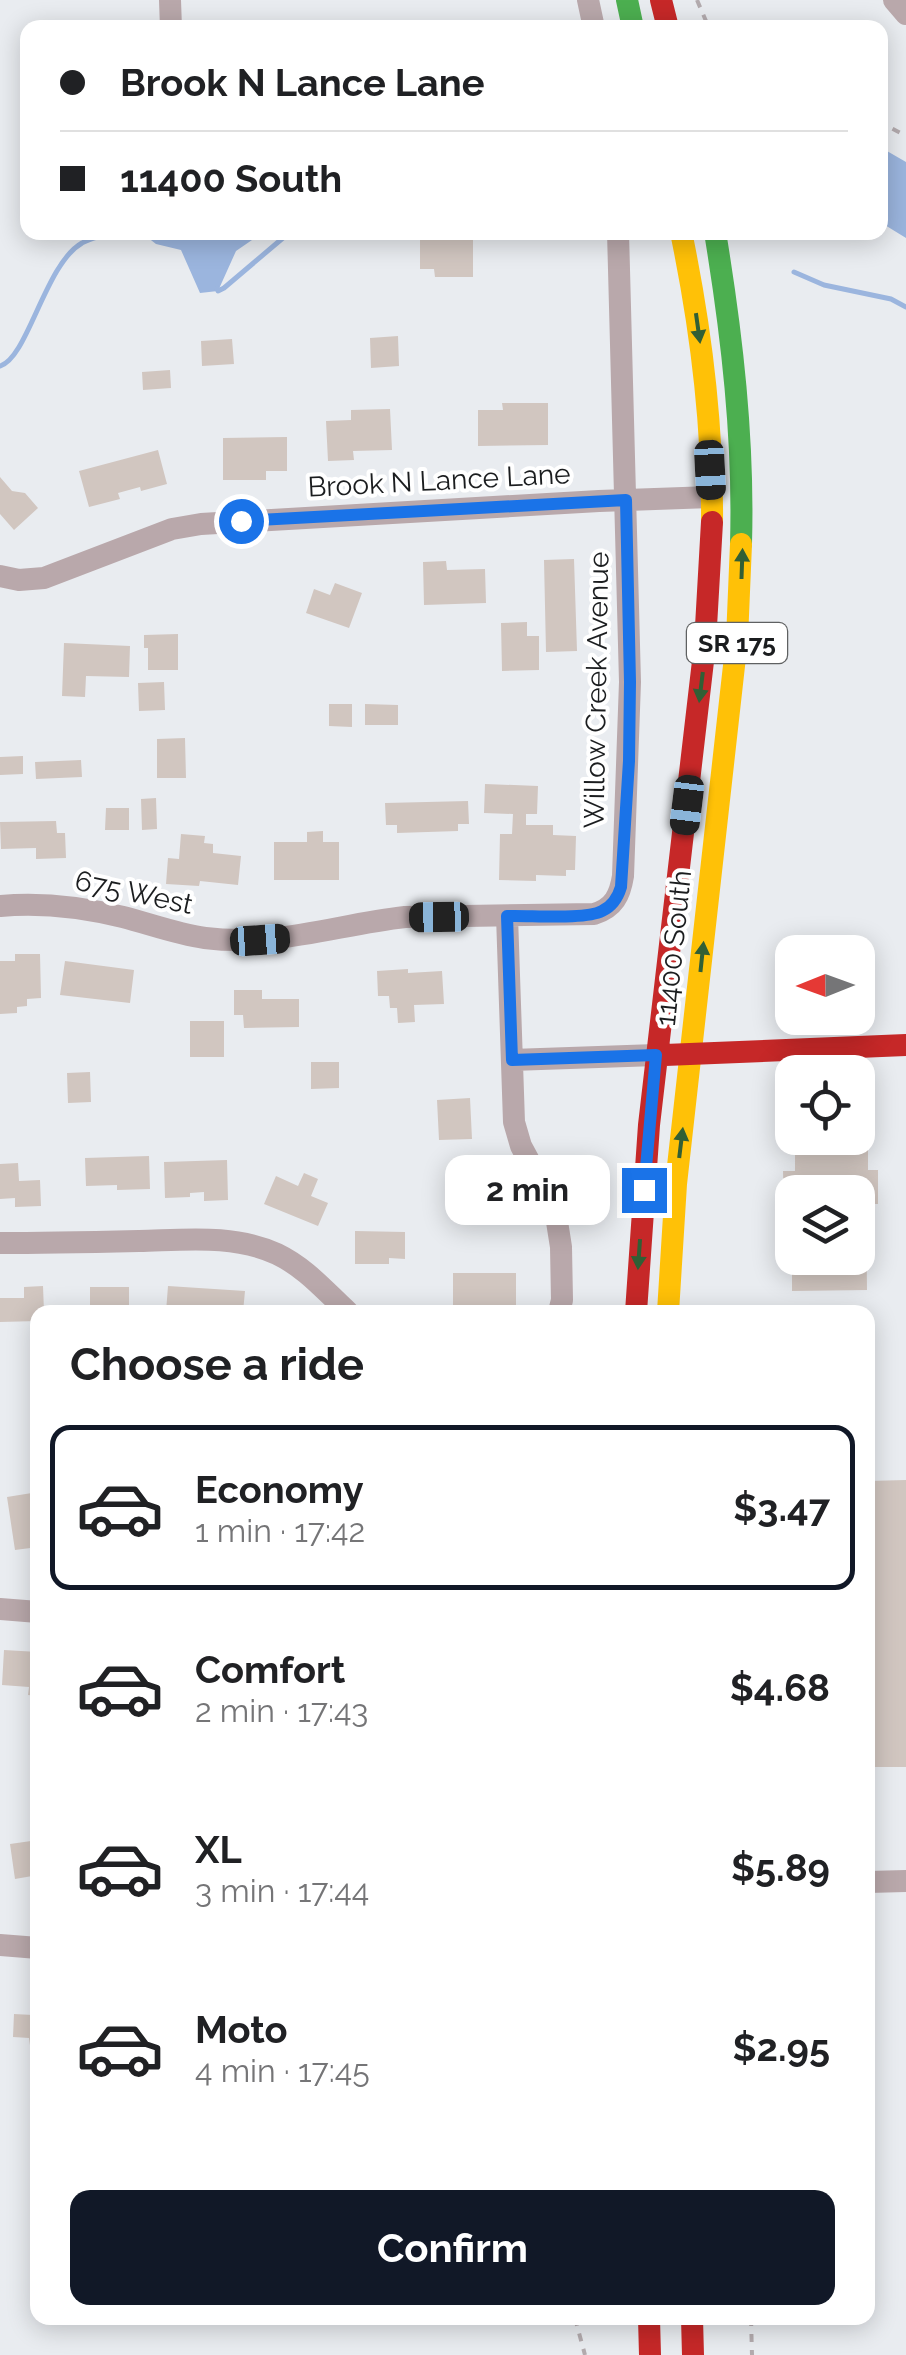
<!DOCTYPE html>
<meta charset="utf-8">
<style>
:root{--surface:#fff;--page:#f2f2f2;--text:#202124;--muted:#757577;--line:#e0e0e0;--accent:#111827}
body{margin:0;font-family:Raleway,sans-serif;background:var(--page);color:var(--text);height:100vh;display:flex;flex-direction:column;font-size:38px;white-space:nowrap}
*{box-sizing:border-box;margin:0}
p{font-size:32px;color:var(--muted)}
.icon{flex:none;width:55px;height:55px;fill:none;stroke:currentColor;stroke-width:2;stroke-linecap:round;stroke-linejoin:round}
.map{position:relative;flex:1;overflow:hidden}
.details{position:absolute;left:30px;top:1305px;width:845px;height:1020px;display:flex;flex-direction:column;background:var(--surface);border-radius:20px;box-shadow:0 5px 25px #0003}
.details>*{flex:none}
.guide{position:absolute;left:20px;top:20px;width:868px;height:220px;border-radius:20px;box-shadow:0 5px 25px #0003;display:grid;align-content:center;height:220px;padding:0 40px;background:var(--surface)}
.needle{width:65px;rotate:269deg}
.controls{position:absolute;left:775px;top:935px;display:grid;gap:20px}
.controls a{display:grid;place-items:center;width:100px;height:100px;border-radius:20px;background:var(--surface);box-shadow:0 5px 25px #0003;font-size:50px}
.end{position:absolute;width:45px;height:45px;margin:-22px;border:12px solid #1a73e8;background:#fff;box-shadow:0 0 0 5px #fff}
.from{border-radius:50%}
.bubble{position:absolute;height:70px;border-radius:20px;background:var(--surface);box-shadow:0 5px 25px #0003;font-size:32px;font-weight:700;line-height:70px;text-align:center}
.car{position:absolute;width:30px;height:60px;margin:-30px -15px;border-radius:12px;box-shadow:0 0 8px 2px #0007;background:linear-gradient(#222 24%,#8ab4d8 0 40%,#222 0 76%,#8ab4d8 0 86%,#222 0)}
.guide b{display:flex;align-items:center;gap:35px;height:95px;font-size:38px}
.guide b+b{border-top:2px solid var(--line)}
.guide i{width:25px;height:25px;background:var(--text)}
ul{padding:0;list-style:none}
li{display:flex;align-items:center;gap:30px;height:165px;margin:0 20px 15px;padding:0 20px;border:5px solid transparent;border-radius:20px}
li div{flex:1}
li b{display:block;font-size:38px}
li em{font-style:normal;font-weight:700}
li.selected{border-color:var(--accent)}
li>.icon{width:90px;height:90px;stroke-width:1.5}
h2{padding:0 40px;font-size:45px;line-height:120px}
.cta{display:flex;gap:20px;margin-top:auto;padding:20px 40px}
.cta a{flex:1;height:115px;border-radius:20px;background:var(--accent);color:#fff;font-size:40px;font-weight:700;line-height:115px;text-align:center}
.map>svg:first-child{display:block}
</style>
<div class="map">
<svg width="906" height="2355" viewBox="0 0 906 2355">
<rect width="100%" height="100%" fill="#e9ecf0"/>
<path fill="#9bb5de" d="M880,147L906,162V238L880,222Z
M142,233H262L236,251L218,291L200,293L181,250L156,244Z"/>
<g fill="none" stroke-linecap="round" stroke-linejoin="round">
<path stroke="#9bb5de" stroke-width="5" d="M794,272L824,285L891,299L906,307
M217,288L218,291L224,288L290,232
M0,366C28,358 45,264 82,243C90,238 103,236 112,232"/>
</g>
<path fill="#d1c6c0" d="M473,232V277H435L434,269H420V233Z
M398,336L399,366L371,368L370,338Z
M232,339L234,364L202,366L201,341Z
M170,370L171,388L143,390L142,372Z
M502,403H548V445L478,446V410H503Z
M390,409L392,450L353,451L354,460L328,461L326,421L351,420V410Z
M287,437V471H266V480H223V438Z
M158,450L167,484L141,491L140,487L118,493L120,499L89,507L79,471Z
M0,477L12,491L25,493L38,508L14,530L0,514Z
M574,559L577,651L546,652L544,560Z
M446,561L447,570L485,569L486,603L424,605L423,562Z
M335,583L362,593L349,628L306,613L314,589L330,595Z
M527,622V636H539V670L502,671L501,623Z
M178,634V670H148V648H144V635Z
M64,643L130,646L129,677L86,676L85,697L62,696Z
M164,682L165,710L139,711L138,683Z
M329,704H352V727L329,726Z
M365,704L398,705V725H365Z
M185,738L186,778H157V739Z
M23,756V774L0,775V757Z
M81,760L82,777L36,779L35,762Z
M485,784L538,786L537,814H526V825H553V835L576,836L575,870H566V876L536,875V881L499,880L500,834H512L513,814L484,813Z
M156,798L157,829L142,830L141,799Z
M468,801L469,824H458V831L397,833V825H386L385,803Z
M106,808H129V830H105Z
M56,821L57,833H65L66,858L36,859V848L1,849L0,822Z
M323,831V842H339V880H274V842H307V832Z
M181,834L205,836L204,843L213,844V853L241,856L238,885L200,881L199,886L166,884L168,858L179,859Z
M15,954H40L41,998L27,999V1006L17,1007V1013L0,1014V961H15Z
M65,961L134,970L130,1003L60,995Z
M408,969V973L442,971L444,1004L414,1005L415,1022L398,1023L397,1008H390L389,996H378L377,971Z
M234,990H262V999H299V1027L244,1028L243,1015H234Z
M190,1021H224V1057H190Z
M311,1062H339V1088L311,1089Z
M90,1072L91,1102L68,1103L67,1073Z
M470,1098L472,1139L439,1140L437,1100Z
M868,1137V1170H878V1204H866L867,1290L792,1291V1258H858V1192H792V1209H784L783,1171H795V1138Z
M149,1156L150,1189L117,1190V1185L86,1186L85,1158Z
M227,1160L228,1200L204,1201V1192L190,1193V1197L165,1198L164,1162Z
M18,1163L19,1181L40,1180L41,1206L15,1207V1198L0,1199V1164Z
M304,1173L318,1179L311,1196L328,1203L318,1226L264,1204L276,1176L298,1186Z
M355,1231L405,1232V1259L389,1258V1264H355Z
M453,1273H516V1305H453Z
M43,1286L44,1312H38V1321L0,1322V1298H24V1287Z
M168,1286L245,1291L243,1312H166Z
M90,1287H129V1306H135V1312H90Z
M906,1480V1767H868V1481Z
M38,1492V1547L15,1550L7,1497Z
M4,1650L38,1652V1696L28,1695L29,1687L2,1685Z
M38,1840V1875L15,1879L10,1844Z
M35,1994H38V2054L31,2053L29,2038L13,2037L14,2014L33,2015Z"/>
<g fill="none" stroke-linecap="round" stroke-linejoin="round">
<path stroke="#b3abae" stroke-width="4" stroke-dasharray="8 8" stroke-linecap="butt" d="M697,0L709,28
M880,119L889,127L906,136
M575,2318L585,2355
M751,2318L752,2355"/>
<path stroke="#b9a8ab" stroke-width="22" d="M170,0L171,28
M588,0L594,28
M894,0L906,14
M0,576L19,580L44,578L172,529L201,524L599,501L711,497
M0,906C42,902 82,907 123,917C150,924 177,934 205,938C277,947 335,925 405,917L594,914C614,908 620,895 623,876L630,682L618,232
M507,916L514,1122L521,1146L555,1209L561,1247L562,1300L559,1312
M512,1060L656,1055
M0,1243C46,1243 93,1242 139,1241C185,1240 234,1234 277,1254C306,1268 325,1291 348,1312
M0,1609L38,1612
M868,1882L906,1881
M0,1945L38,1948"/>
<path stroke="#4caf50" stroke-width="22" d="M627,0L633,28
M715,232C732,335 744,439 741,544"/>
<path stroke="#ffc107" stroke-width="22" d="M681,232C701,328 713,424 712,522
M668,1312L676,1184L737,639L741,544"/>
<path stroke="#c62828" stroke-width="22" d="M661,0L668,28
M665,1055L906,1045
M636,1312L649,1125L705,644L712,522
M649,2318L650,2355
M692,2318L693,2355"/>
</g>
<defs><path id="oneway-solid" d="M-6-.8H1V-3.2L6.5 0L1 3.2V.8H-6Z" transform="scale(2.5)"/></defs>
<g fill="#315f35">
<use href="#oneway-solid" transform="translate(698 328) rotate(82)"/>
<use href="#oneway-solid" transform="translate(742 564) rotate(-88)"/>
<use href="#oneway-solid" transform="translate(701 687) rotate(97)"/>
<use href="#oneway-solid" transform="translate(702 957) rotate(-84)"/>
<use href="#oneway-solid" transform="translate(681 1143) rotate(-83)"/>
<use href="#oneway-solid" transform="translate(639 1254) rotate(94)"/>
</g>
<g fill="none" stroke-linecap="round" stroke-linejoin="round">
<path stroke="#1a73e8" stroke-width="12" d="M241,521L626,500L630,682L629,761L621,887C618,897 613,906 602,911C585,920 529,915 507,916L512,1060L656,1055L644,1190"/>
</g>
<g text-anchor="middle" stroke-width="8" stroke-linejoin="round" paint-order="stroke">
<rect fill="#fff" stroke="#5f6162" stroke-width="2.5" x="687" y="623" width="100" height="40" rx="8"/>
<g font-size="25" font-weight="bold" fill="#1b1d1f">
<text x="737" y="652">SR 175</text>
</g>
<g font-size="28" fill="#1b1d1f" stroke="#fff">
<text transform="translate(439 480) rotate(-3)" y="10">Brook N Lance Lane</text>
<text transform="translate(596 690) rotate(-89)" y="10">Willow Creek Avenue</text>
<text transform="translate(134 892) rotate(12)" y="10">675 West</text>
<text transform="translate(673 948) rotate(-84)" y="10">11400 South</text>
</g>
</g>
</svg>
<div class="controls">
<a><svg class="needle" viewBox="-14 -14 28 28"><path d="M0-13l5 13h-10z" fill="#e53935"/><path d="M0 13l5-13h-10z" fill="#757577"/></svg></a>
<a><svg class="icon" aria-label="locate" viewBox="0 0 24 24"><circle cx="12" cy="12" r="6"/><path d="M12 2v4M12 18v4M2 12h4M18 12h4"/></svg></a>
<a><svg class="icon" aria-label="layers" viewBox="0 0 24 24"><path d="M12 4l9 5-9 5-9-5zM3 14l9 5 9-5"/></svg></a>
</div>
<i class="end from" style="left:241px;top:521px"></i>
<i class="end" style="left:644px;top:1190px"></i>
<div class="bubble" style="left:445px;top:1155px;width:165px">2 min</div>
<i class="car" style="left:710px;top:470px;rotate:177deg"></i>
<i class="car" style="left:687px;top:805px;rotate:187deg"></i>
<i class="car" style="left:439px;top:917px;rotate:269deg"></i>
<i class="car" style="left:260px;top:940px;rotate:86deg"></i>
<div class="guide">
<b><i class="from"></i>Brook N Lance Lane</b>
<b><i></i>11400 South</b>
</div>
<section class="details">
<h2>Choose a ride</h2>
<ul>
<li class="selected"><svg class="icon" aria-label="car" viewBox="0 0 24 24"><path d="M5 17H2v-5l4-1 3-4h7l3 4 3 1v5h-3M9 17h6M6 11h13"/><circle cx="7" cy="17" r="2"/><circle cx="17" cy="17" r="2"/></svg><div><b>Economy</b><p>1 min · 17:42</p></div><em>$3.47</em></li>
<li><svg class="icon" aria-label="car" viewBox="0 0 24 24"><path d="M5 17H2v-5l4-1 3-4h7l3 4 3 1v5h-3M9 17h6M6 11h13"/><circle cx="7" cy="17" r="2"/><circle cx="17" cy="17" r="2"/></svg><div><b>Comfort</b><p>2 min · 17:43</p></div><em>$4.68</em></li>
<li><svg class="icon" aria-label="car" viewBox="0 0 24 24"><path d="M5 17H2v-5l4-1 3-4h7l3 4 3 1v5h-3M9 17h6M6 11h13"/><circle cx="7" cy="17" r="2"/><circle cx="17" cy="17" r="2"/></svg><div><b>XL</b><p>3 min · 17:44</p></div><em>$5.89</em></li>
<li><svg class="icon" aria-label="car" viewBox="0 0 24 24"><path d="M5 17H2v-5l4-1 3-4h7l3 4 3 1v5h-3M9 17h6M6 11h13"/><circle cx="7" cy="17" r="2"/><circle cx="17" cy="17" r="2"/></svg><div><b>Moto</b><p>4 min · 17:45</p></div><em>$2.95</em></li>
</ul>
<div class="cta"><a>Confirm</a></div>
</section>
</div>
